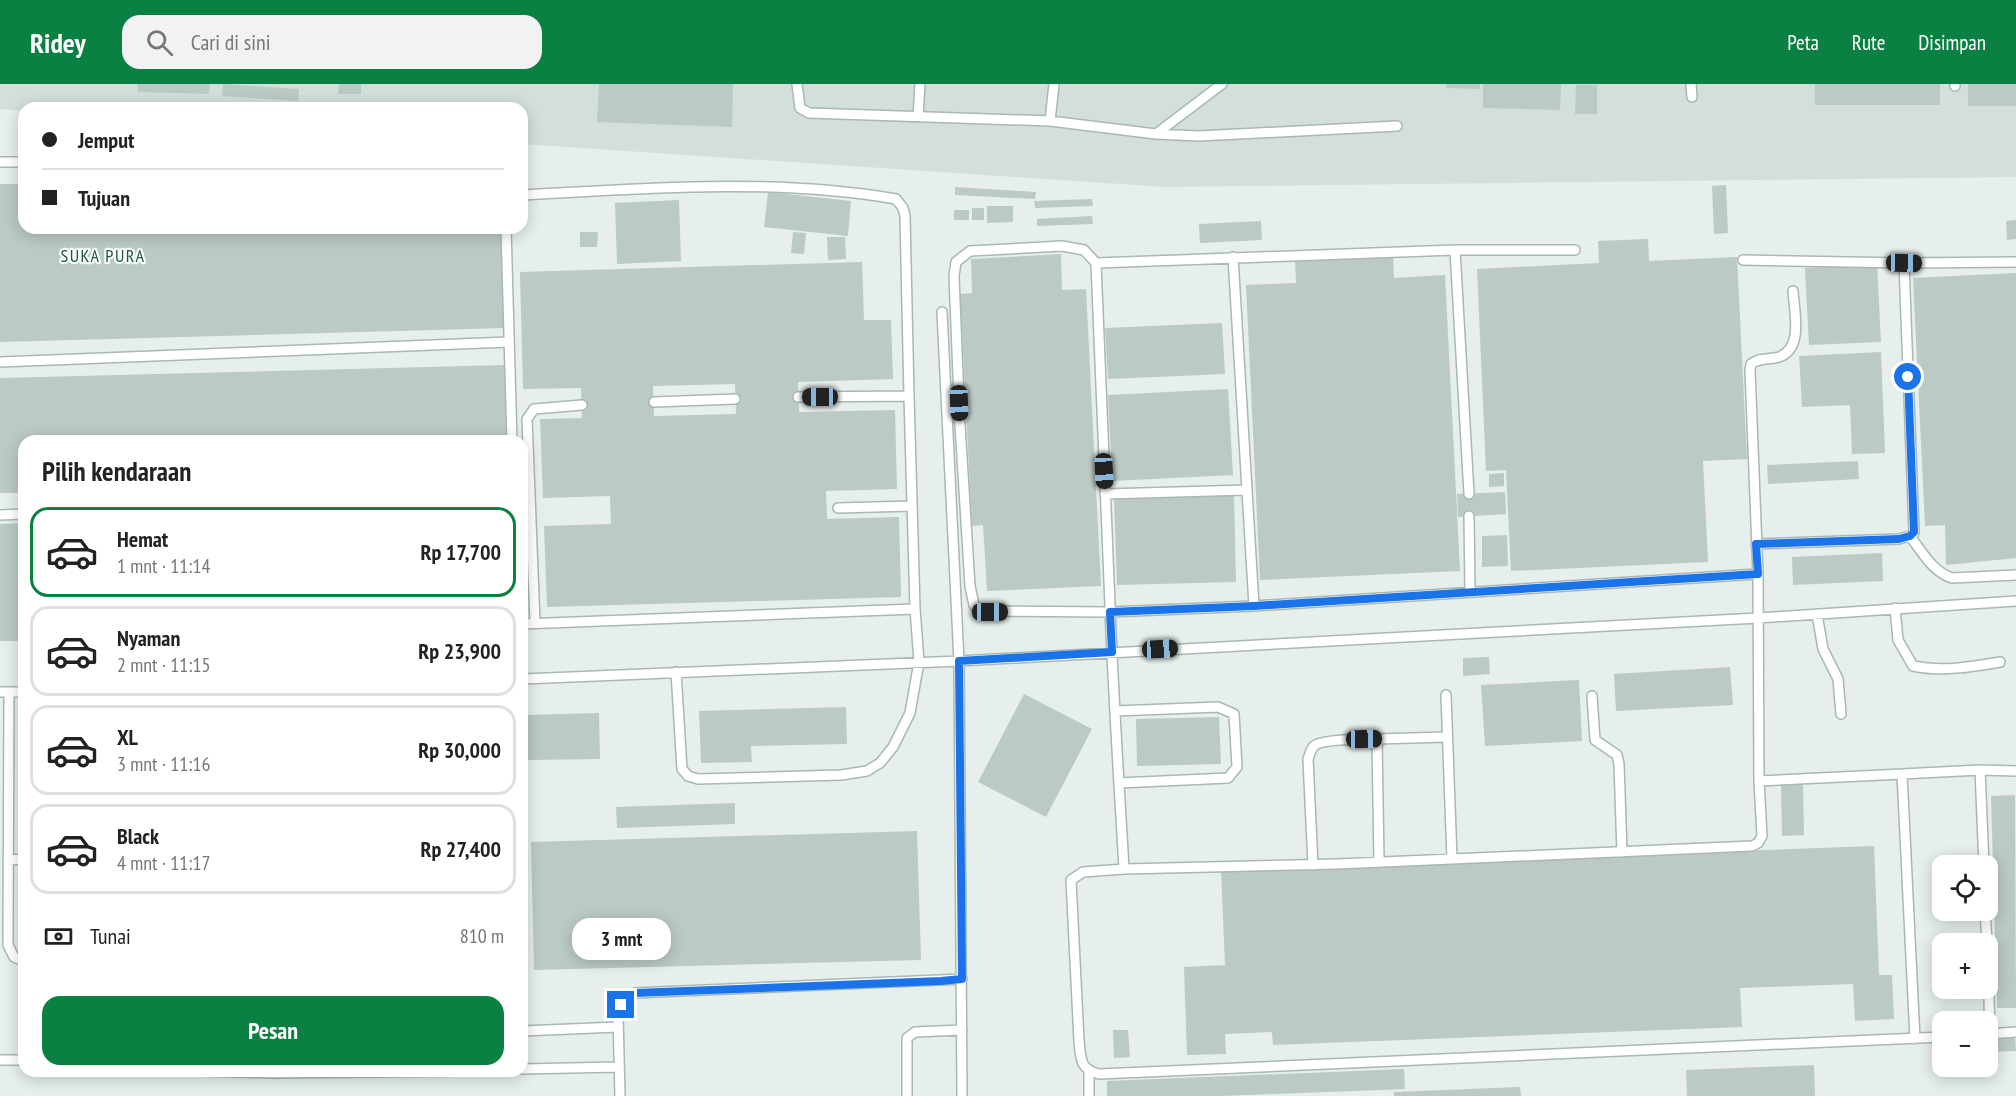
<!DOCTYPE html>
<html lang="id">
<meta charset="utf-8">
<style>
:root{--surface:#fff;--page:#f2f2f2;--text:#222;--muted:#767676;--line:#e0e0e0;--accent:#0b8043}
body{margin:0;font-family:"PT Sans Narrow",sans-serif;background:var(--page);color:var(--text);height:100vh;display:flex;flex-direction:column;font-size:22px;white-space:nowrap}
*{box-sizing:border-box;margin:0}
p{font-size:20px;color:var(--muted)}
.icon{flex:none;width:33px;height:33px;fill:none;stroke:currentColor;stroke-width:2;stroke-linecap:round;stroke-linejoin:round}
.map{position:relative;flex:1;overflow:hidden}
.details{position:absolute;left:18px;top:351px;width:510px;height:642px;display:flex;flex-direction:column;background:var(--surface);border-radius:18px;box-shadow:0 3px 15px #0003}
.details>*{flex:none}
.guide{position:absolute;left:18px;top:18px;width:510px;height:132px;border-radius:18px;box-shadow:0 3px 15px #0003;display:grid;align-content:center;height:132px;padding:0 24px;background:var(--surface)}
.controls{position:absolute;left:1932px;top:771px;display:grid;gap:12px}
.controls a{display:grid;place-items:center;width:66px;height:66px;border-radius:12px;background:var(--surface);box-shadow:0 3px 15px #0003;font-size:30px}
.end{position:absolute;width:27px;height:27px;margin:-14px;border:8px solid #1a73e8;background:#fff;box-shadow:0 0 0 3px #fff}
.from{border-radius:50%}
.bubble{position:absolute;height:42px;border-radius:18px;background:var(--surface);box-shadow:0 3px 15px #0003;font-size:20px;font-weight:700;line-height:42px;text-align:center}
.car{position:absolute;width:18px;height:36px;margin:-18px -9px;border-radius:8px;box-shadow:0 0 4px 2px #0007;background:linear-gradient(#222 24%,#8ab4d8 0 40%,#222 0 76%,#8ab4d8 0 86%,#222 0)}
.guide b{display:flex;align-items:center;gap:21px;height:57px;font-size:22px}
.guide b+b{border-top:2px solid var(--line)}
.guide i{width:15px;height:15px;background:var(--text)}
ul{padding:0;list-style:none}
li{display:flex;align-items:center;gap:18px;height:90px;margin:0 12px 9px;padding:0 12px;border:3px solid var(--line);border-radius:18px}
li div{flex:1}
li b{display:block;font-size:22px}
li em{font-style:normal;font-weight:700}
li.selected{border-color:var(--accent)}
li>.icon{width:54px;height:54px;stroke-width:1.5}
h2{padding:0 24px;font-size:27px;line-height:72px}
.pay{display:flex;align-items:center;gap:15px;height:66px;padding:0 24px;font-size:22px}
.pay p{margin-inline-start:auto}
.action{display:flex;gap:12px;margin-top:auto;padding:12px 24px}
.action a{flex:1;height:69px;border-radius:18px;background:var(--accent);color:#fff;font-size:24px;font-weight:700;line-height:69px;text-align:center}
header{display:flex;align-items:center;gap:36px;box-sizing:border-box;height:84px;padding:0 30px;background:var(--accent);color:#fff}
header strong{font-size:28px}
nav{display:flex;gap:33px;margin-inline-start:auto;font-size:21px}
.search{width:420px;height:54px;background:var(--page);display:flex;align-items:center;gap:15px;box-sizing:border-box;padding:0 21px;border-radius:18px;color:var(--muted);font-size:22px}
.map>svg:first-child{display:block}
</style>
<header>
<strong>Ridey</strong>
<div class="search"><svg class="icon" aria-label="search" viewBox="0 0 24 24"><circle cx="10" cy="10" r="6"/><path d="M15 15l6 6"/></svg>Cari di sini</div>
<nav><a>Peta</a><a>Rute</a><a>Disimpan</a></nav>
</header>
<div class="map">
<svg width="2016" height="1012" viewBox="0 0 2016 1012">
<rect width="100%" height="100%" fill="#e6efeb"/>
<path fill="#d4dfda" d="M0,0H2016V93L1165,103L522,60V24H24V27L0,25Z"/>
<path fill="#bbcac4" fill-rule="evenodd" d="M138,0H210L209,10L138,8Z
M223,0L299,5L298,17L222,12Z
M339,0H361V10H338Z
M599,0H733L732,43L597,38Z
M1447,0H1480V5L1446,4Z
M1483,0H1561L1560,26L1483,24Z
M1815,0H1940V21H1815Z
M1968,0H2016V22H1968Z
M1576,1H1597V30H1575Z
M0,100H24V144H502L504,244L0,258Z
M1726,101L1728,149L1714,150L1712,102Z
M955,103L1036,108L1035,115L955,111Z
M768,108L851,117L848,152L764,143Z
M1092,115L1093,122L1035,124L1034,117Z
M679,116L681,177L617,180L615,119Z
M987,122H1013V138L987,139Z
M972,124H984V136H972Z
M954,126H969V136H954Z
M1092,132L1093,140L1037,142V135Z
M2016,136V155L2007,156L2006,137Z
M1261,137L1262,156L1200,159L1199,140Z
M580,148H598L597,163H580Z
M793,148L806,149L804,170L791,169Z
M827,153H845L846,175L828,176Z
M1648,155L1649,177L1737,173L1747,375L1703,377L1708,478L1511,487L1506,386L1486,387L1477,185L1599,179L1598,157Z
M1061,170L1062,206L1086,205L1101,502L987,507L983,441L972,442L960,210L972,209L971,175Z
M1393,172L1394,194L1445,191L1460,487L1260,496L1246,201L1296,199L1295,176Z
M862,178L864,236H891L893,295L798,298L799,328L895,326L897,405L826,407L827,435L899,433L901,513L547,523L544,442L611,440L610,412L543,414L540,335L582,334L581,304L523,305L520,188ZM735,300L736,330L654,332L653,302Z
M1877,180L1881,258L1809,261L1805,184Z
M2016,189V474L1946,481L1945,441L1925,442L1913,194Z
M1222,239L1225,290L1108,295L1105,244Z
M1881,268L1885,369L1852,370L1850,321L1802,323L1799,272Z
M505,281L508,357H24V409H0V294Z
M1228,305L1233,391L1112,397L1108,311Z
M1858,377L1859,395L1768,400L1767,381Z
M1504,389V402L1489,403V390Z
M1505,408L1506,430L1458,433L1457,410Z
M1234,411L1236,498L1117,501L1114,414Z
M24,439V557H0V440Z
M1507,451L1508,482L1482,483V452Z
M1882,469L1883,497L1793,501L1792,473Z
M1489,573L1490,590L1463,592V574Z
M1730,583L1733,621L1616,627L1614,590Z
M1579,596L1582,657L1485,662L1481,601Z
M1024,610L1092,645L1046,733L978,698Z
M846,623L847,660L751,662L752,678L701,679L699,627Z
M599,629L600,675L528,676L526,631Z
M1219,633L1221,680L1137,682L1136,635Z
M1781,699H1803L1804,751L1782,752Z
M2015,711L2016,924H1997L1991,712Z
M735,719V740L617,744L616,723Z
M917,747L921,876L534,886L531,758Z
M1874,762L1879,891H1892L1894,935L1855,937L1853,900L1740,904L1742,943L1273,961L1272,948L1225,950L1226,970L1187,971L1184,883L1225,881L1221,786Z
M1113,946H1128L1130,973L1114,974Z
M2015,953L2016,967L1988,968V955Z
M1814,981L1815,1012H1687L1686,986Z
M1404,985L1405,1005L1221,1012H1107V997Z
M1520,1003L1521,1012H1394V1008Z"/>
<g fill="none" stroke-linecap="round" stroke-linejoin="round">
<g stroke="#a8b8b2" stroke-width="12">
<path id="service" d="M797,0L800,24L809,29L1050,37L1054,0
M1691,0L1692,13
M1955,2V0
M918,33L920,0
M1050,37L1156,50L1199,52L1397,42
M1156,50L1222,0
M0,78H24
M522,111C646,104 773,94 896,115L903,124L905,132L909,312
M506,144L512,357
M1455,166L1469,410
M1233,173L1254,522
M1743,176L1904,179
M1096,179L1455,166H1575
M942,228L959,577L962,1012
M0,278L509,258
M654,318L735,315
M1105,410L1247,406
M838,424L912,422
M0,431L24,430
M1469,432L1470,507
M1910,452C1922,468 1933,488 1952,494L2016,491
M1756,460L1899,455L1913,451L1914,448L1904,179L2016,178
M1758,490L1254,522L1110,528L979,527L974,521L970,502L960,341L954,192L956,178L970,167L1062,162L1084,166L1096,179L1110,521C1113,609 1119,697 1124,785L1083,788L1071,796L1079,957C1081,974 1079,985 1099,990L1942,953
M1895,524L1898,556L1913,582C1942,588 1971,583 2000,578
M1817,530L1823,565L1838,595L1841,630
M535,539L527,335L534,325L582,321
M522,540L915,525
M522,573V595
M676,588L682,685L688,692L698,695L841,691L867,687L880,679L893,663L910,629L919,578L915,525L909,312L798,313
M523,595L959,577L1758,534L2016,517
M0,608H24
M9,608L8,861L14,873L24,877
M1446,611L1452,775
M1592,612L1595,656L1617,671L1619,680L1622,768
M1115,627L1218,623L1234,630L1237,683L1228,694L1119,699
M1377,655L1447,653
M1980,686L1984,782
M1759,697L1902,690
M8,776L24,775
M1313,781L1308,675C1310,671 1310,666 1314,662C1321,655 1365,655 1377,655L1379,778
M1124,785L1337,780L1752,762L1758,759L1762,752L1759,697L1758,490L1750,286L1751,280C1760,273 1769,276 1779,273C1804,264 1794,227 1793,207
M1985,826L1987,860
M1988,881L1990,950
M522,947L618,943
M1988,950L2016,948
M1915,955L1902,690L1980,686L2016,687
M0,976H24
M522,985L618,983
M205,987L274,989L459,987
M620,1012L618,930C621,919 625,913 635,909L962,895
M907,1012V954L915,948L962,946
M1089,1012V988"/>
</g>
<use href="#service" stroke="#fff" stroke-width="9"/>
</g>
<g fill="none" stroke-linecap="round" stroke-linejoin="round">
<path stroke="#1a73e8" stroke-width="8" d="M621,921L627,912L635,909L941,897L962,895L959,577L1112,568L1110,528L1254,522L1758,490L1756,460L1899,455L1910,452L1914,448L1908,293"/>
</g>
<g text-anchor="middle" stroke-width="4.5" stroke-linejoin="round" paint-order="stroke">
<g font-size="18" letter-spacing="1.5" fill="#1f5548" stroke="#f7fbf9">
<text x="103" y="178">SUKA PURA</text>
</g>
</g>
</svg>
<div class="controls">
<a><svg class="icon" aria-label="locate" viewBox="0 0 24 24"><circle cx="12" cy="12" r="6"/><path d="M12 2v4M12 18v4M2 12h4M18 12h4"/></svg></a>
<a>+</a>
<a>−</a>
</div>
<i class="end from" style="left:1908px;top:293px"></i>
<i class="end" style="left:621px;top:921px"></i>
<div class="bubble" style="left:572px;top:834px;width:99px">3 mnt</div>
<i class="car" style="left:1904px;top:179px;rotate:91deg"></i>
<i class="car" style="left:820px;top:313px;rotate:270deg"></i>
<i class="car" style="left:959px;top:319px;rotate:178deg"></i>
<i class="car" style="left:1104px;top:387px;rotate:177deg"></i>
<i class="car" style="left:990px;top:528px;rotate:90deg"></i>
<i class="car" style="left:1160px;top:565px;rotate:87deg"></i>
<i class="car" style="left:1364px;top:655px;rotate:89deg"></i>
<div class="guide">
<b><i class="from"></i>Jemput</b>
<b><i></i>Tujuan</b>
</div>
<section class="details">
<h2>Pilih kendaraan</h2>
<ul>
<li class="selected"><svg class="icon" aria-label="car" viewBox="0 0 24 24"><path d="M5 17H2v-5l4-1 3-4h7l3 4 3 1v5h-3M9 17h6M6 11h13"/><circle cx="7" cy="17" r="2"/><circle cx="17" cy="17" r="2"/></svg><div><b>Hemat</b><p>1 mnt · 11:14</p></div><em>Rp 17,700</em></li>
<li><svg class="icon" aria-label="car" viewBox="0 0 24 24"><path d="M5 17H2v-5l4-1 3-4h7l3 4 3 1v5h-3M9 17h6M6 11h13"/><circle cx="7" cy="17" r="2"/><circle cx="17" cy="17" r="2"/></svg><div><b>Nyaman</b><p>2 mnt · 11:15</p></div><em>Rp 23,900</em></li>
<li><svg class="icon" aria-label="car" viewBox="0 0 24 24"><path d="M5 17H2v-5l4-1 3-4h7l3 4 3 1v5h-3M9 17h6M6 11h13"/><circle cx="7" cy="17" r="2"/><circle cx="17" cy="17" r="2"/></svg><div><b>XL</b><p>3 mnt · 11:16</p></div><em>Rp 30,000</em></li>
<li><svg class="icon" aria-label="car" viewBox="0 0 24 24"><path d="M5 17H2v-5l4-1 3-4h7l3 4 3 1v5h-3M9 17h6M6 11h13"/><circle cx="7" cy="17" r="2"/><circle cx="17" cy="17" r="2"/></svg><div><b>Black</b><p>4 mnt · 11:17</p></div><em>Rp 27,400</em></li>
</ul>
<div class="pay"><svg class="icon" aria-label="cash" viewBox="0 0 24 24"><path d="M3 7h18v10H3z"/><circle cx="12" cy="12" r="2"/></svg>Tunai<p>810 m</p></div>
<div class="action"><a>Pesan</a></div>
</section>
</div>
